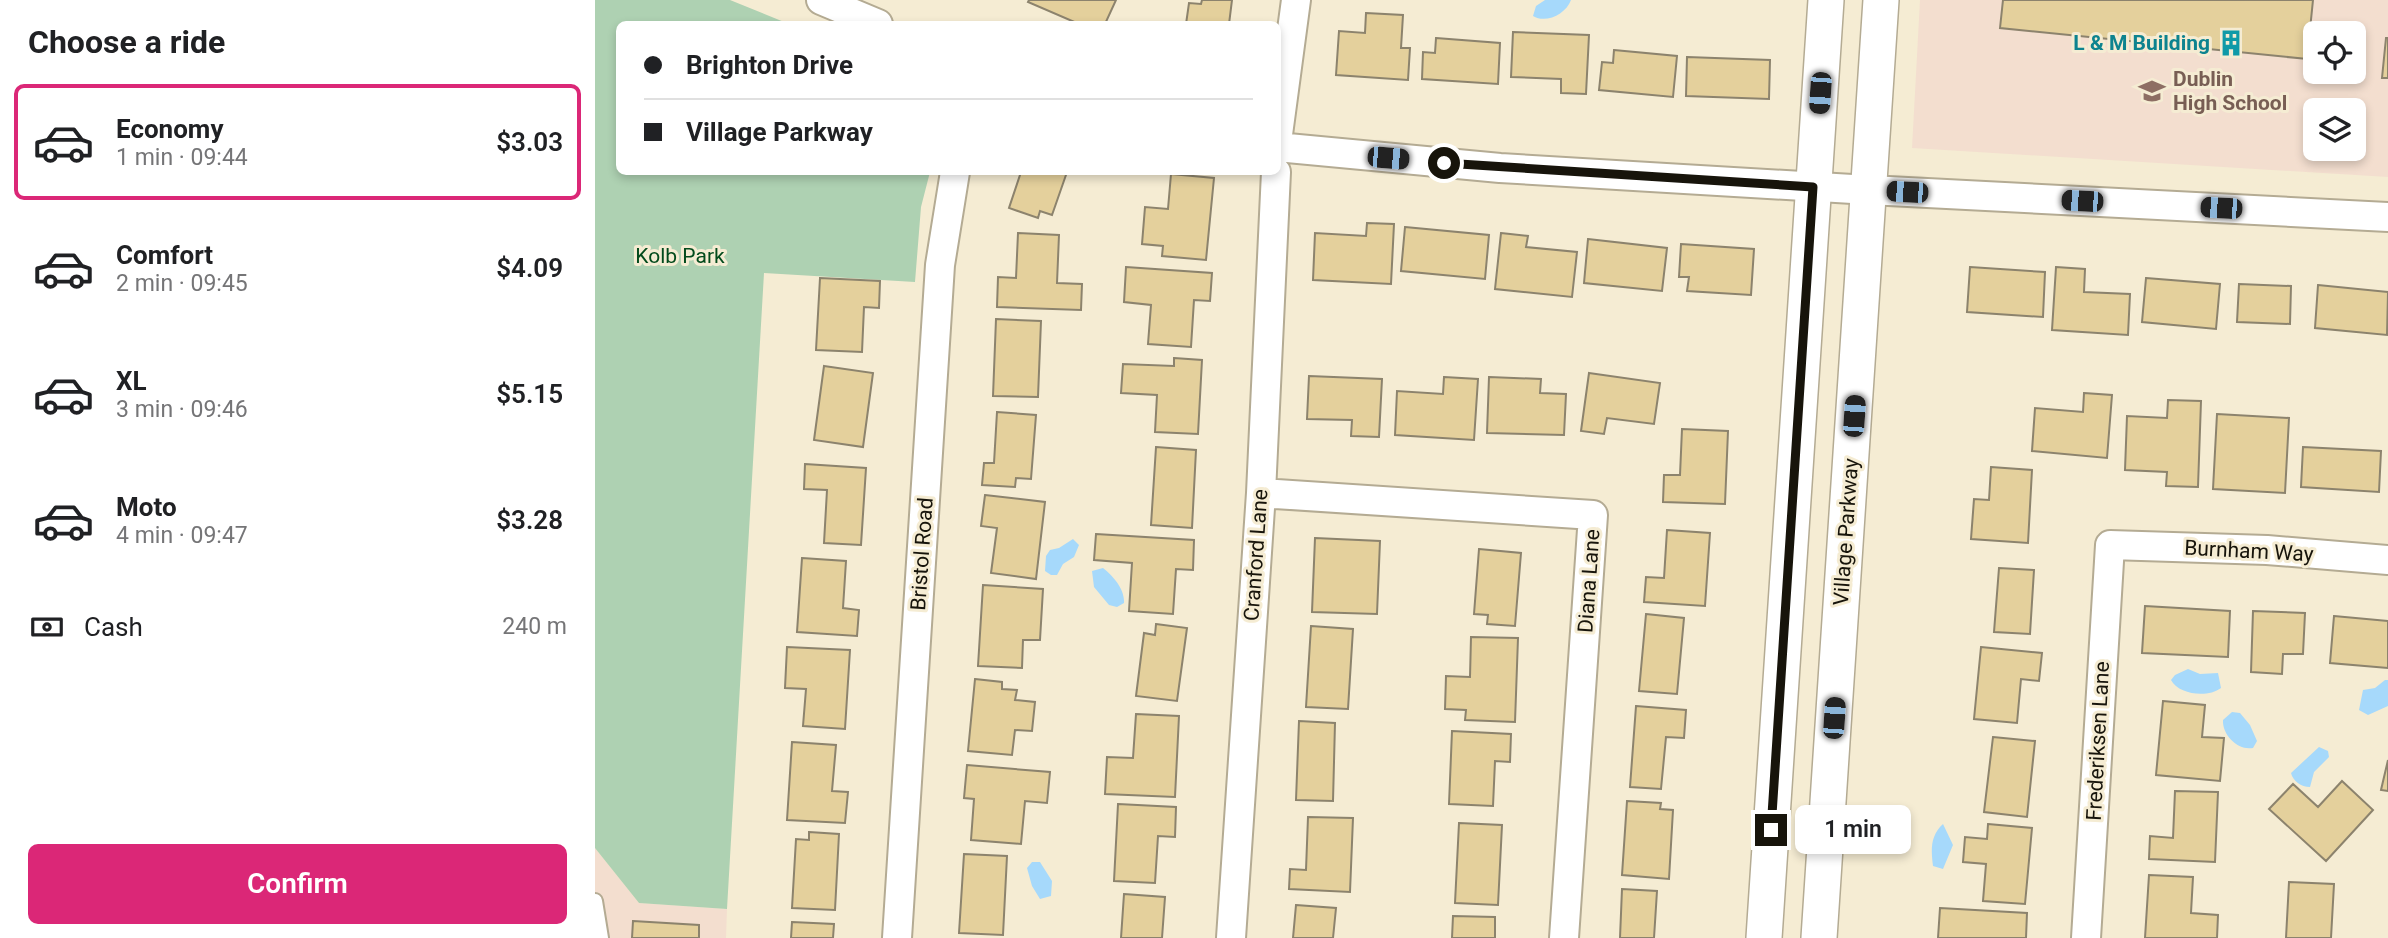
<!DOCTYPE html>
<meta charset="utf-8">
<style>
:root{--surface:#fff;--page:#f6f6f6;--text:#202124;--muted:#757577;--line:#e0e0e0;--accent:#db2777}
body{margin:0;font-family:Roboto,sans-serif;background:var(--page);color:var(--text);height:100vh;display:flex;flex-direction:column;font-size:26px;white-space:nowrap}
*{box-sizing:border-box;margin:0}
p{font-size:23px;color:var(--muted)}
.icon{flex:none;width:38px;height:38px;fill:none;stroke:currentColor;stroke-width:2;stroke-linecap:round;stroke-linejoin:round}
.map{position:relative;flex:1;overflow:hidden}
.panel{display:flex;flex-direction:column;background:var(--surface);width:595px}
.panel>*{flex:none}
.top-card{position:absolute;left:21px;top:21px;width:665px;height:154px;border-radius:10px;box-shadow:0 4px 10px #0003;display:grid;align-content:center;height:154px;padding:0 28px;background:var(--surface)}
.fabs{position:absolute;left:1708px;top:21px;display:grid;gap:14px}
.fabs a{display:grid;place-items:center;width:63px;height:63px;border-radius:10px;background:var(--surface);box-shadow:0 4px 10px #0003;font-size:35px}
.end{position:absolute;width:32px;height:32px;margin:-16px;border:9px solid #17140b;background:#fff;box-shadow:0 0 0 4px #fff}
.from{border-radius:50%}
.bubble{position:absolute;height:49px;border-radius:10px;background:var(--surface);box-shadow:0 4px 10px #0003;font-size:23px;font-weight:600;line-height:49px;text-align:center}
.car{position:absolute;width:21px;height:42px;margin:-21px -10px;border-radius:9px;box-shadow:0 0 5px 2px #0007;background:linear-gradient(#222 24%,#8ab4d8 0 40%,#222 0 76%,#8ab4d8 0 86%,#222 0)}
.top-card b{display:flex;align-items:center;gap:24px;height:66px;font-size:26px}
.top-card b+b{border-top:2px solid var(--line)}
.top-card i{width:18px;height:18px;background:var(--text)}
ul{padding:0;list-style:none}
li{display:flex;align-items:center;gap:21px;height:116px;margin:0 14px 10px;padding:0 14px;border:4px solid transparent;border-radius:10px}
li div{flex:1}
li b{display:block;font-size:26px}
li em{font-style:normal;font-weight:600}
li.active{border-color:var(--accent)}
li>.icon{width:63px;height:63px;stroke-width:1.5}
h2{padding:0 28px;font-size:32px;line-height:84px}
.pay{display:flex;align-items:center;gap:18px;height:77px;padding:0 28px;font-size:26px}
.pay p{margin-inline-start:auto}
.action{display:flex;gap:14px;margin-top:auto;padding:14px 28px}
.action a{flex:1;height:80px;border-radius:10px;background:var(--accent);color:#fff;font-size:28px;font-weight:600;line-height:80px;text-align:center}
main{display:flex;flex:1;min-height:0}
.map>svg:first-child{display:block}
</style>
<main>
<section class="panel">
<h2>Choose a ride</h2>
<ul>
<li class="active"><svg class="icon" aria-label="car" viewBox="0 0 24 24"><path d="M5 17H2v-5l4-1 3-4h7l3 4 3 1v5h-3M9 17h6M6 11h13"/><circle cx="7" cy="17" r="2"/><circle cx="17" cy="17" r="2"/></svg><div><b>Economy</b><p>1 min · 09:44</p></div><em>$3.03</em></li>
<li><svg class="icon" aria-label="car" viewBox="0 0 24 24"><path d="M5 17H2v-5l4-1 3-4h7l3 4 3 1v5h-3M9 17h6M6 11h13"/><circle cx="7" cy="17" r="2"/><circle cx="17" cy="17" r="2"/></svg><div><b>Comfort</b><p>2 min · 09:45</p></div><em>$4.09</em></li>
<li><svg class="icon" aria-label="car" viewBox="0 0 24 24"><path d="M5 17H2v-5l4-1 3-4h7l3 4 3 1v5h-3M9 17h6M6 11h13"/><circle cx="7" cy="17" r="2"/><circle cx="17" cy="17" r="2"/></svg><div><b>XL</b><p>3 min · 09:46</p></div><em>$5.15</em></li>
<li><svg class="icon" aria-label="car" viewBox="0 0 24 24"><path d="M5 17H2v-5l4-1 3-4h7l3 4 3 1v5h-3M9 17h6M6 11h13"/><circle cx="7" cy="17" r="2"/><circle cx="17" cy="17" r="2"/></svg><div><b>Moto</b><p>4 min · 09:47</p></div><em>$3.28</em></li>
</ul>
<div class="pay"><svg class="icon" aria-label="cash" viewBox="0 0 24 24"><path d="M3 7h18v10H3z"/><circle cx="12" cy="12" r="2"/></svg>Cash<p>240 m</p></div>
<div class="action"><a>Confirm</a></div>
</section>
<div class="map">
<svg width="1793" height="938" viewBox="0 0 1793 938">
<rect width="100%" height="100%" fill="#f5ecd3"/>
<path fill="#f3decf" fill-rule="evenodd" d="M1325,0H1793V177L1317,148ZM1720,33H1759V72H1720ZM1720,110H1759V149H1720Z
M0,848L44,903L132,909L131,938H0Z"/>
<path fill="#aed1b2" d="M0,0H135L194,24H24V172H335L326,207L320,282L169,273L132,909L44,903L0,848Z"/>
<path fill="#a6d9fb" d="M950,0H976C971,14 951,24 938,16L941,6Z
M478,539L484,545L479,557L468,564L462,575H456L450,571L451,556L455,550L464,548Z
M508,568C518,576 530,589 529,603L522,607L514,605L499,587L497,571Z
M1593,669L1605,674L1623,673L1626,688C1613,698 1584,695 1576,680L1580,675Z
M1790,680H1793V706L1773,715L1764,710L1768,690L1780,688Z
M1637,712L1645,713L1655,725L1662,741L1658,748C1643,751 1627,735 1628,720Z
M1724,747L1733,751L1734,757L1719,772L1715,787C1706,787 1698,781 1696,773Z
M1348,824L1358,845L1348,869L1338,866C1336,850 1335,836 1348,824Z
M437,862H445L457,881L456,896L445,899L437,886L432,868Z"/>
<path fill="#e4d09c" stroke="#8c836d" stroke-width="2" d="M434,0H521L510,24H484L433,2Z
M607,0H637L634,24H591L594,3L606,4Z
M1408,0H1718L1712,59L1405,28Z
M771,13L808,15L806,48H815L813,80L741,75L744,31L770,33Z
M918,32L994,35L991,94L966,93V79L916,77Z
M841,38L905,43L903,84L827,79L828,52L840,53Z
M1791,38H1793V78H1787Z
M1019,50L1082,56L1078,97L1004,90L1007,62L1018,63Z
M1092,57L1175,60L1174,99L1091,96Z
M426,172H472L457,215L445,211L443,218L414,208Z
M576,174L619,178L611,260L567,256L568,246L547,244L550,207L573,209Z
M772,223L799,224L796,284L718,280L720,233L771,236Z
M810,227L894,235L890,279L806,271Z
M423,233L464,235L462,283L487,284L486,310L402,307L403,277L421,278Z
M906,233L933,236L931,247L982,252L977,297L900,289Z
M993,239L1072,248L1067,291L989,283Z
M1086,244L1159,249L1156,295L1092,291L1094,277H1084Z
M531,267L617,273L615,301L599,300L596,347L553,344L556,305L529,302Z
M1375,267L1450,272L1448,317L1372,312Z
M1461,267L1490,269L1489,292L1535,294L1533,335L1457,330Z
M225,278L285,281L284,308L269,307L267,352L221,350Z
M1551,278L1625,284L1621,329L1547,322Z
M1644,284L1696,286L1695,324L1642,322Z
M1723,285L1793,292L1792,335L1720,328Z
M401,319L446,321L443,397L398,396Z
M579,358L607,360L603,434L560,432L562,395L526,393L528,364L579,366Z
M229,366L278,373L268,447L219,440Z
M994,373L1065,383L1059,424L1012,418L1009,434L986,431Z
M714,376L787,379L784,437L756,436L757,420L712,419Z
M849,377L883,379L879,440L800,435L802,391L848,394Z
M894,377L946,379L945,393L971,394L969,435L892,433Z
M1489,393L1517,395L1512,458L1437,451L1440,408L1488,412Z
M1573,400L1606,401L1603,487L1571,486L1572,472L1530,470L1532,416L1572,418Z
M402,412L441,415L436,479L421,478L420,487L387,485L389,463H399Z
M1622,414L1694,418L1690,493L1618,489Z
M1087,429L1133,431L1130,504L1068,502L1069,475H1085Z
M561,447L601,450L597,528L556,525Z
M1708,447L1786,451L1784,492L1706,487Z
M210,464L271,468L266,545L229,543L232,490L209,489Z
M1396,467L1437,470L1433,543L1376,539L1379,499L1394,500Z
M390,495L450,502L441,579L396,573L402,528L386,526Z
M1072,530L1115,533L1110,606L1049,602L1051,577L1069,578Z
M501,534L599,540L598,570L581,569L578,614L534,611L537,563L499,560Z
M720,538L785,541L782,614L717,612Z
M884,549L926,553L920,626L892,624L893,615L879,614Z
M207,558L251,561L248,608L264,610L262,636L202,632Z
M1404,568L1439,570L1435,634L1399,632Z
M388,585L448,589L445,640H428L427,668L383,666Z
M1550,606L1635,611L1633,657L1547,653Z
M1658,611L1710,613L1708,654H1688L1687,674L1656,672Z
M1051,614L1089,618L1082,694L1044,691Z
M1739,616L1793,621V668L1735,663Z
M561,624L592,628L582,701L541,696L549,633L560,635Z
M716,626L758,629L753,709L711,707Z
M876,637L923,638L920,722L870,720L871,710L850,709L851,676L875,677Z
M192,647L255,650L250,729L208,726L211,689L190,688Z
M1386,647L1447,653L1444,681L1426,679L1422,723L1379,719Z
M380,679L407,682V689L422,690L420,700L440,702L437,731L420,730L417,755L373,751Z
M1568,701L1610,705L1607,737L1629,738L1625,781L1561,775Z
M1041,706L1091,710L1089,738L1071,737L1066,789L1035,787Z
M541,714L584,716L580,797L510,794L512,757L538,758Z
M704,721L740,723L738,801L701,800Z
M857,731L916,734L915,762L900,761L898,806L854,804Z
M1398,737L1440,741L1432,817L1389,812Z
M197,742L241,745L237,791L253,792L250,823L192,820Z
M1793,760V791L1786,790Z
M372,765L455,772L452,803L430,801L426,844L376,840L379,799L369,798Z
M1747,781L1778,810L1731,861L1674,809L1698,784L1723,807Z
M1580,791L1623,792L1620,862L1554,859L1555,836L1578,838Z
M1032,801L1066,803L1065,809L1078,810L1074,879L1027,875Z
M523,804L581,807L580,837L563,836L560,883L519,881Z
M713,817L758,818L755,892L694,889L695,869L711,870Z
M864,823L907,825L903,905L860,903Z
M1393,824L1437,828L1430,904L1388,901L1391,864L1368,862L1370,837L1392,839Z
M214,832L244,834L240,910L197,908L201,839L214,840Z
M369,854L412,856L408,935L364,933Z
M1554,875L1598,877L1596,913L1623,915L1622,938H1550Z
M1694,882L1739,884L1736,938H1691Z
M1027,889L1062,891L1059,938H1025Z
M529,894L570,897L567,938H526Z
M701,905L741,908L738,938H698Z
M1345,908L1432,913L1431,938H1343Z
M858,916L900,917V938H857Z
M38,921L104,925V938H37Z
M197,922L239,924L238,938H196Z"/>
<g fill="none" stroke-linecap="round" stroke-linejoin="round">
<g stroke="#b4ab93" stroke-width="18">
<path id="service" d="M0,901L6,938"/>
</g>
<g stroke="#b4ab93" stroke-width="32">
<path id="minor" d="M226,0L283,24
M682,142L701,0
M682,147L905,168L1274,190L1793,217
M666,493L998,515L969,938
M302,938L345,265L360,172
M636,938L666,493L681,172
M1491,938L1515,545L1672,550L1793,560"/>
</g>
<g stroke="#b4ab93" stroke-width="38">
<path id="tertiary" d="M1169,938L1231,0
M1224,938L1286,0"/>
</g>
<use href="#service" stroke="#fff" stroke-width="14"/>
<use href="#minor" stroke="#fff" stroke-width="28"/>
<use href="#tertiary" stroke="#fff" stroke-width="35"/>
</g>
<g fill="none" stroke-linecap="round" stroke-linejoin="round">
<path stroke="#17140b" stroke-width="9" d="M849,163L1218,187L1176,830"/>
</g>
<defs>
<g id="building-bare" transform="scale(2.1)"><path d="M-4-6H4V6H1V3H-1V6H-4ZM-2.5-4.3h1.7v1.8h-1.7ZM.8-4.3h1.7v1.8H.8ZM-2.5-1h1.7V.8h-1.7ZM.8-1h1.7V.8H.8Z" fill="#0f9aa8" stroke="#f5ecd3" stroke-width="2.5" paint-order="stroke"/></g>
<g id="school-bare" transform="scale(2.1)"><path d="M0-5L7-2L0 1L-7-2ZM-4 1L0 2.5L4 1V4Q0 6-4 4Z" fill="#8d6e63" stroke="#f5ecd3" stroke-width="2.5" paint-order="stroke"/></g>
</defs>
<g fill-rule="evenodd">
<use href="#building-bare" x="1636" y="43"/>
<use href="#school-bare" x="1557" y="91"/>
</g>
<g text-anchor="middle" stroke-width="6" stroke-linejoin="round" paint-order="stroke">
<g font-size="21" font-weight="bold" fill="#0d838f" stroke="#f5ecd3" text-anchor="end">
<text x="1615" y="50">L &amp; M Building</text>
</g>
<g font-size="21" font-weight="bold" fill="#785e54" stroke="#f5ecd3" text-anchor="start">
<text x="1578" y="86">Dublin<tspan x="1578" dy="24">High School</tspan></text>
</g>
<g font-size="21" fill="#034b1c" stroke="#f5ecd3">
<text x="85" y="263">Kolb Park</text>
</g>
<g font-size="21" fill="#17140b" stroke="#f5ecd3">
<text transform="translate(1251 532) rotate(-86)" y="7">Village Parkway</text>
<text transform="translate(1654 551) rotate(3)" y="7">Burnham Way</text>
<text transform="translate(327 554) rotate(-86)" y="7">Bristol Road</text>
<text transform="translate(661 555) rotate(-86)" y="7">Cranford Lane</text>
<text transform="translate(994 581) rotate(-86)" y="7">Diana Lane</text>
<text transform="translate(1503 741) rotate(-87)" y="7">Frederiksen Lane</text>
</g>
</g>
</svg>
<div class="fabs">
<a><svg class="icon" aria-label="locate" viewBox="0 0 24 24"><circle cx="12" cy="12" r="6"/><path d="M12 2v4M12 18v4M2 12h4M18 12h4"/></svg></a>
<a><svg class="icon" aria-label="layers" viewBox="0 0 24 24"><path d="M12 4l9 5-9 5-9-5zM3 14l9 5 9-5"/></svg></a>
</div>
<i class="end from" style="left:849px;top:163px"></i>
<i class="end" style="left:1176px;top:830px"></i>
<div class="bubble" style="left:1200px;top:805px;width:116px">1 min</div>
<i class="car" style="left:1225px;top:93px;rotate:184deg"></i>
<i class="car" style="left:793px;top:158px;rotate:95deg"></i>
<i class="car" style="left:1312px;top:192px;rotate:273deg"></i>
<i class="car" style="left:1487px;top:201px;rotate:273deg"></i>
<i class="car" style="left:1626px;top:208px;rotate:273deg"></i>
<i class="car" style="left:1259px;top:416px;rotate:4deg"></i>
<i class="car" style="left:1239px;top:718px;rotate:4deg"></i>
<div class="top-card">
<b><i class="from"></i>Brighton Drive</b>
<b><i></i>Village Parkway</b>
</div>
</div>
</main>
